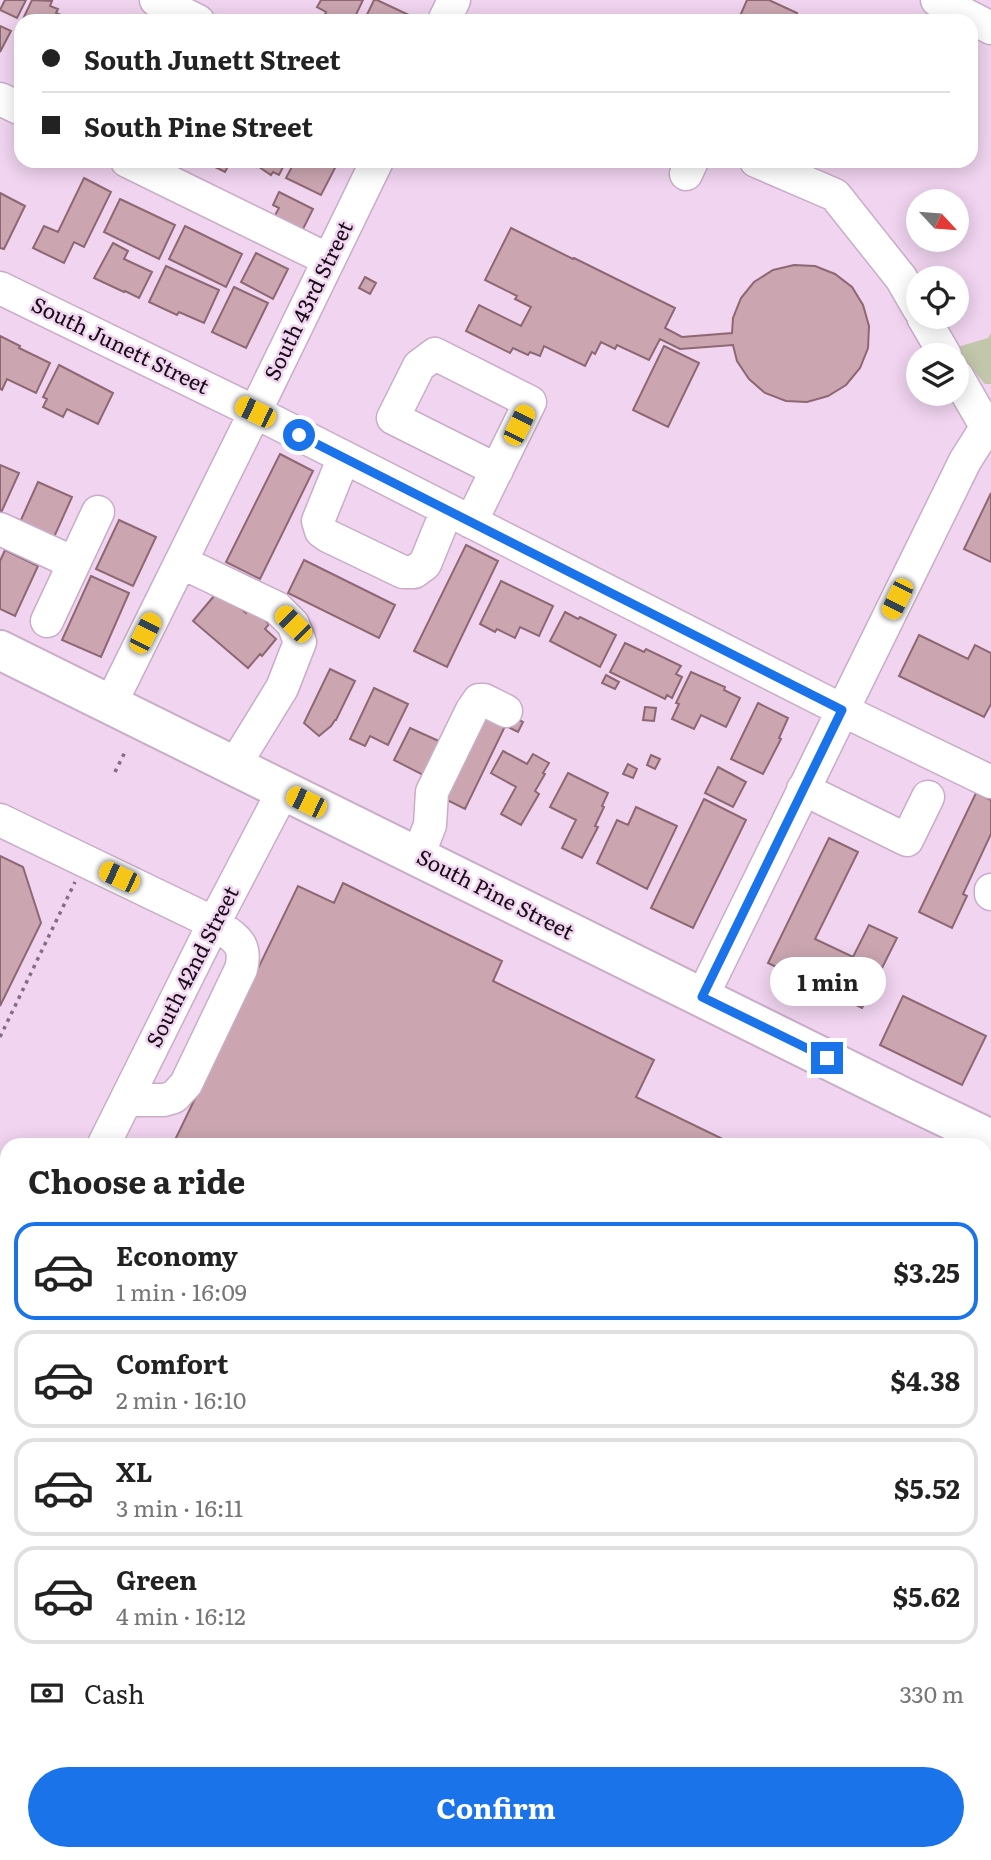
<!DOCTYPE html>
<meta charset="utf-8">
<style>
:root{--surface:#fff;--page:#f6f6f6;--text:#222;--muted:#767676;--line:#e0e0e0;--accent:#1a73e8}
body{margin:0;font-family:Literata,serif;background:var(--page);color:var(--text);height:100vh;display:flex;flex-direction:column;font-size:26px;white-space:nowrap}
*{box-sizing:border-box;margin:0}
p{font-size:23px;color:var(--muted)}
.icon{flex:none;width:38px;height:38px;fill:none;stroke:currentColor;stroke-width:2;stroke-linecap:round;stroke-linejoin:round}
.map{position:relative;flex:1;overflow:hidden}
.sheet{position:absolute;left:0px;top:1138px;width:992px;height:723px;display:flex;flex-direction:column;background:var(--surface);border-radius:21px 21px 0 0;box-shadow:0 4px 18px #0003}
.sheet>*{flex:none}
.top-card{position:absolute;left:14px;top:14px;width:964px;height:154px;border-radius:21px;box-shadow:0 4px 18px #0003;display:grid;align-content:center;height:154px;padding:0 28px;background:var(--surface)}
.needle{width:46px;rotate:116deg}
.controls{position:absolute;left:906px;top:189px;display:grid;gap:14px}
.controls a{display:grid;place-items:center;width:63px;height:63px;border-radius:50%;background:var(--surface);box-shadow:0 4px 18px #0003;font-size:35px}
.end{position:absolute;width:32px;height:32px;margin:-16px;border:9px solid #1a73e8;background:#fff;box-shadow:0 0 0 4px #fff}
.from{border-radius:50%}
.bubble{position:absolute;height:49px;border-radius:24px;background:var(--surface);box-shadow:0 4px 18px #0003;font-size:23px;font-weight:700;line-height:49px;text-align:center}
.car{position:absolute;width:21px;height:42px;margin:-21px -10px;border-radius:9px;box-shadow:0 0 5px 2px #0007;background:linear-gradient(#f5c518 24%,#345 0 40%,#f5c518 0 76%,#345 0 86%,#f5c518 0)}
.top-card b{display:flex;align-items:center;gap:24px;height:66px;font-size:26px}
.top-card b+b{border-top:2px solid var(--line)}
.top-card i{width:18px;height:18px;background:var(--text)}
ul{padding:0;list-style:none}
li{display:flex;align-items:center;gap:21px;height:98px;margin:0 14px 10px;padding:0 14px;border:4px solid var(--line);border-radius:21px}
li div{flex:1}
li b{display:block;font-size:26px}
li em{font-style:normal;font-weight:700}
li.current{border-color:var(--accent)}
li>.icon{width:63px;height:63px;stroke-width:1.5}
h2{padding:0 28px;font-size:32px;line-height:84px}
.pay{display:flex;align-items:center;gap:18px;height:77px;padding:0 28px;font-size:26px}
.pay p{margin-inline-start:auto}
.button{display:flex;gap:14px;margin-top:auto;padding:14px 28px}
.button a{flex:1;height:80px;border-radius:42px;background:var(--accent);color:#fff;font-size:28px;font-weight:700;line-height:80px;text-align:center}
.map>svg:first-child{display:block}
</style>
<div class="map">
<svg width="991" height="1860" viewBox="0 0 991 1860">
<rect width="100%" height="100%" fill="#f1d4f0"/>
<path fill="#c2c7ab" d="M991,333V384H985L954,348L988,338Z"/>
<path fill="#cba6b1" stroke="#8d6873" stroke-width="2" d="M5,0H26L17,18L0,10Z
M32,0L52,1L50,6L58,9L56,13L64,16L62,21H22Z
M321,0H363L353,21L341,19L340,21L325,14L326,12L317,7Z
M374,0H377L409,15L406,21H364Z
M747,0H769L797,13L793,21H750L740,16Z
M0,26L11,31L0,52Z
M203,161H231L225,172Z
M248,161H286L279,175L273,172L271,175L256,165V167L248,163Z
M295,161H326L336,166L321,195L286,178Z
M84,178L111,192L84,247L74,242L64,263L33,248L44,226L58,232Z
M279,192L313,209L302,231L274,217L279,208L273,205Z
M0,193L25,206L4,249L0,248Z
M120,199L175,225L159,259L104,232Z
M185,226L242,254L226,287L169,259Z
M511,228L573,259L574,258L675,308L665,328L682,337L732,333L733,318L741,298L754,282L773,270L794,265L815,266L835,274L852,287L863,305L869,326L868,348L860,368L846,385L828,396L807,402L786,401L765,393L749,379L737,361L733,345L680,349L660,339L649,360L617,345L615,349L601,342L595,354L592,352L585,366L544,346L540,356L530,352L528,355L513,348L510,353L466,331L479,305L521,326L531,307L515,299L517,296L485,280Z
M113,243L128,251L124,259L152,272L139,298L125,291L124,292L94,278Z
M256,253L288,269L273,299L241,282Z
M166,266L219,290L204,323L179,312L177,315L149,302Z
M365,277L376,283L370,294L359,288Z
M234,287L268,303L246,348L212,332Z
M0,336L20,346L19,348L50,363L36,393L7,379L2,390L0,389Z
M664,346L699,363L668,427L633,410Z
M59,365L113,393L98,424L67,409L63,417L43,407L47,399L43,397Z
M280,454L313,471L260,579L226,562Z
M0,465L19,473L0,515Z
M38,482L72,497L50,546L16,531Z
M991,493V562L964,549Z
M119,520L156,537L133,586L96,569Z
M466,545L498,561L447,667L414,651Z
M5,550L38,566L15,616L0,609V561Z
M304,560L395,605L379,638L288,593Z
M91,576L129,593L101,657L62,640Z
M501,581L553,606L539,636L520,627L515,638L497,629L495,632L480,624Z
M219,590L246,613L250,607L269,624L265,629L276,639L262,656L260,654L248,668L193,621Z
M565,612L578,619L580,617L616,635L600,667L550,641Z
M919,635L968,659L975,645L991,653V704L984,717L899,676Z
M625,643L644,652L646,649L681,666L676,674L682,677L672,698L667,695L665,699L610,672Z
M330,669L355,681L336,720H335L331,726L319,736L304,723Z
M691,672L725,687L724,690L740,698L726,727L701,715L694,729L672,719L679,704L676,703Z
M606,675L619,682L615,689L602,683Z
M374,688L408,704L388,745L370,736L365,746L350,739Z
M758,703L788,718L779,738L781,739L763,774L731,759Z
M481,704L509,718L465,809L437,795Z
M645,707L656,708L654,721L643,720Z
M515,718L523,722L518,732L510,728Z
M410,728L441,742L425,776L394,760Z
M503,751L527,764L533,754L549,763L543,773L545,774L535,791L539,794L521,825L501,814L516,787L491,773Z
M651,755L660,759L655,769L647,765Z
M628,764L637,769L633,778L623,774Z
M718,767L746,782L733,807L705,793Z
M568,773L608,793L602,806L604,807L595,826L598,827L582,858L562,848L576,820L550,807Z
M976,793L991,800V834L963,894L967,896L952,928L919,912Z
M704,799L746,820L693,928L651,908Z
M636,807L677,826L647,889L597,863L617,820L628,825Z
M829,838L858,852L815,939L853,957L869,925L897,938L862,1008L768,963Z
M0,856L23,867L41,923L0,1006Z
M343,883L502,961L493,981L654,1060L636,1097L731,1143L730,1144H173L298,886L334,903Z
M903,996L986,1036L962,1085L880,1045Z
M985,1550L991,1552V1681L987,1689L985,1688Z
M7,1767V1845L0,1841V1769L5,1771Z
M91,1853H187L195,1859L196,1857L202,1860H84L85,1858L88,1859Z
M358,1853H384L381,1860H370V1859Z
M475,1853H498L492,1860H476L472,1857Z
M806,1853H905L902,1860H802Z"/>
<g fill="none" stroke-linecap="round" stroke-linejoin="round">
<g stroke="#c9adc8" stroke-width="35">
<path id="minor" d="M156,0L198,21
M937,0L991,28
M444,21L454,0
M0,99L21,109
M127,161L329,260
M756,161L835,195L901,278L919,309
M686,174L692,161
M0,288L255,412L842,710L991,782
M923,317L945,355
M957,376L987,428
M344,457L318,521L321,531L328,536L403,572H414L425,564L447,510
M471,522L530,402L435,354L419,366L393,418L497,470
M0,529L74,563
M181,562L277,608L293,624L300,642L282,688L234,766
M47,621L98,512
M110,705L255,412L377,161
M803,789L907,840L928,797
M0,820L214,923C234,938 248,942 241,969L186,1084L174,1097L164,1100H126
M418,856L430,825L432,792L472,710L479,700H484L506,711
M991,890V894
M702,997L965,461L982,434L991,425
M104,1144L214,923L283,791
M0,1194L7,1197
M0,1255L7,1258
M985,1332L991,1320
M0,1360L7,1346
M985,1712L991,1714
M0,1737L7,1740
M239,1853L253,1860
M41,1860L44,1853
M447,1860L450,1853
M728,1860L731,1853"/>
</g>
<g stroke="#c9adc8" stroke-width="42">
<path id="major" d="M0,650L905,1098L991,1139"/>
</g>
<path stroke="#816e80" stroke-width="3.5" stroke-dasharray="3.5 5" stroke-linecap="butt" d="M115,772L126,750
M0,1037L75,882"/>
<use href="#minor" stroke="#fff" stroke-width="32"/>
<use href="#major" stroke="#fff" stroke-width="38"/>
</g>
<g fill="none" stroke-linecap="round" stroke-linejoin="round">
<path stroke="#1a73e8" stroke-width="9" d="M299,435L842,710L702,997L827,1058"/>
</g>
<g text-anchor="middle" stroke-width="5" stroke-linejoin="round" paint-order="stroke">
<g font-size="21" fill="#150b15" stroke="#f1d4f0">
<text transform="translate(309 301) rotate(-64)" y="7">South 43rd Street</text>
<text transform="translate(120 346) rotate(26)" y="7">South Junett Street</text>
<text transform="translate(495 895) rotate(27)" y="7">South Pine Street</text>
<text transform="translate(193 967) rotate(-63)" y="7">South 42nd Street</text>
</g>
</g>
</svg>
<div class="controls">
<a><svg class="needle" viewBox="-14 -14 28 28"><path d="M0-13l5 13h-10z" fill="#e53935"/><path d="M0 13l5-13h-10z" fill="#767676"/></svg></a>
<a><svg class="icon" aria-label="locate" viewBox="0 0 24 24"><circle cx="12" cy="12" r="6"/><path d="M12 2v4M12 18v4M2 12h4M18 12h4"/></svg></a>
<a><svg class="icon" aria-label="layers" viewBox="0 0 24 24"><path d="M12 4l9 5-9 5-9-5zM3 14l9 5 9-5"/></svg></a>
</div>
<i class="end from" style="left:299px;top:435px"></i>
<i class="end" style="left:827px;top:1058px"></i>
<div class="bubble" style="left:770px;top:957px;width:116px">1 min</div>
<i class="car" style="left:255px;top:412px;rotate:296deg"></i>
<i class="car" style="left:519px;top:425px;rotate:26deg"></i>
<i class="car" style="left:897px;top:599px;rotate:206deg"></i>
<i class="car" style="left:293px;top:624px;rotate:315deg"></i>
<i class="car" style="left:145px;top:633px;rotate:27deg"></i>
<i class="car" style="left:306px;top:802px;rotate:296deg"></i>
<i class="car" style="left:119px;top:877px;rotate:295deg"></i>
<div class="top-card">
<b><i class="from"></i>South Junett Street</b>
<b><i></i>South Pine Street</b>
</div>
<section class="sheet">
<h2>Choose a ride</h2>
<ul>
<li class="current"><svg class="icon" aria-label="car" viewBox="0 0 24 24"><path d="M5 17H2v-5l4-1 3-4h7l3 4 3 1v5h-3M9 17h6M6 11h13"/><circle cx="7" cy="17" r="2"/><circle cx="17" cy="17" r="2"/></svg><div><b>Economy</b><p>1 min · 16:09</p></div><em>$3.25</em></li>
<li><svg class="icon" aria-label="car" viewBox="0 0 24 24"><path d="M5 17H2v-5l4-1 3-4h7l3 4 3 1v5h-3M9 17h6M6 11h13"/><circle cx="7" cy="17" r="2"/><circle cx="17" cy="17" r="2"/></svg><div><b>Comfort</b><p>2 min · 16:10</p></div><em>$4.38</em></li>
<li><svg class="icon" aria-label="car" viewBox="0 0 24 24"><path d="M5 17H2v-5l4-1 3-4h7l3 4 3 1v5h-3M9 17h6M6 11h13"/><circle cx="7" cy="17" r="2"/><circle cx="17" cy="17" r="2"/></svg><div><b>XL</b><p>3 min · 16:11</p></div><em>$5.52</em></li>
<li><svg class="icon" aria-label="car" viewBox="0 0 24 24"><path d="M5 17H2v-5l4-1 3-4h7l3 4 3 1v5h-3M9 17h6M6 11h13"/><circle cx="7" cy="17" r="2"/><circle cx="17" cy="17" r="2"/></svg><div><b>Green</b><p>4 min · 16:12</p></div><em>$5.62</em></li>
</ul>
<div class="pay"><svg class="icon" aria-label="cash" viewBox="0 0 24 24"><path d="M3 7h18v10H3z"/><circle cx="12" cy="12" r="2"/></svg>Cash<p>330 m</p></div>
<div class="button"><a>Confirm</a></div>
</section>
</div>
